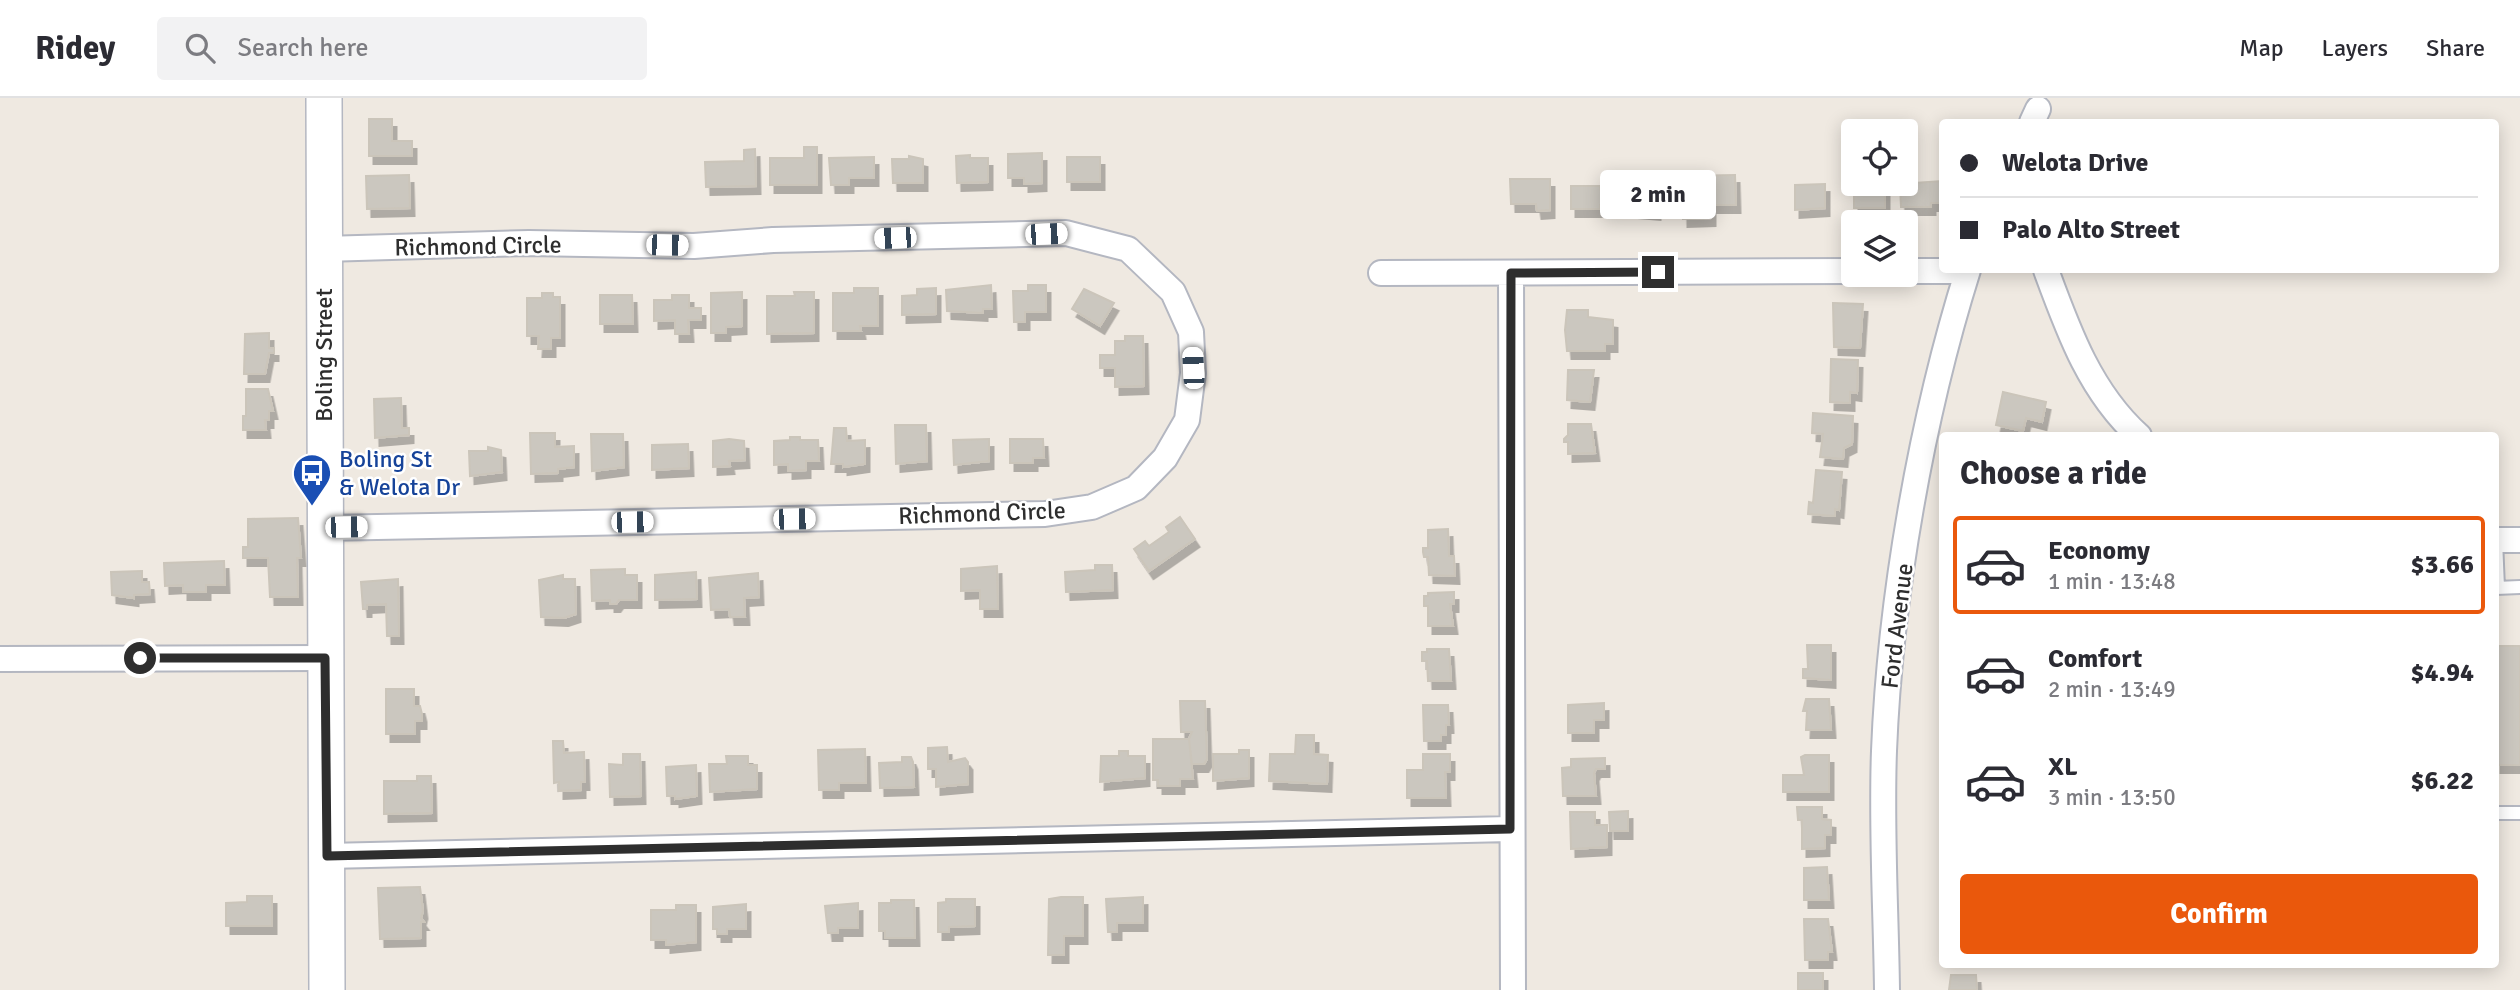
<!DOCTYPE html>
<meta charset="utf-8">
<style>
:root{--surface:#fff;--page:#f2f2f3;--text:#2b2b33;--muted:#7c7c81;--line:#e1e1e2;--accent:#ea580c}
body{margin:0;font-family:Signika,sans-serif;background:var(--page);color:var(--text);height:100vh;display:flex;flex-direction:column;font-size:26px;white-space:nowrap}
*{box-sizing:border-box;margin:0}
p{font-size:23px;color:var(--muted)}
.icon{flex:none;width:38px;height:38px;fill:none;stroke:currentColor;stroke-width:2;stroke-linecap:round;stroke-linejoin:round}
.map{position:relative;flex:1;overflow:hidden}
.details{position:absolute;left:1939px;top:334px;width:560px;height:536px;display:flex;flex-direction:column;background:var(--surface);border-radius:7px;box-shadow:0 4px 18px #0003}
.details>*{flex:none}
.top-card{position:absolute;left:1939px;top:21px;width:560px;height:154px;border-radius:7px;box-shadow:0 4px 18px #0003;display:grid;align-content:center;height:154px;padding:0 21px;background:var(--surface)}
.controls{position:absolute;left:1841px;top:21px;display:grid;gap:14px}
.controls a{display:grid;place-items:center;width:77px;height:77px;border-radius:7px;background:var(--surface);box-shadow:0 4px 18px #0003;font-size:35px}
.end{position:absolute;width:32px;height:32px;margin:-16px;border:9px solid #2e2e2e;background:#fff;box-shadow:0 0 0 4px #fff}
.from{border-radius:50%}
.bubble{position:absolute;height:49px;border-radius:7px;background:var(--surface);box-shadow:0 4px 18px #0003;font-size:23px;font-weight:700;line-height:49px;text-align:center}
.car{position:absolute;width:21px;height:42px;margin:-21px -10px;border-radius:9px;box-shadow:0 0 5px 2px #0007;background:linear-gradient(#fff 24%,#345 0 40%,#fff 0 76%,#345 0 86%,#fff 0)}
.top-card b{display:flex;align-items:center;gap:24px;height:66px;font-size:26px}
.top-card b+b{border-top:2px solid var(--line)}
.top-card i{width:18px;height:18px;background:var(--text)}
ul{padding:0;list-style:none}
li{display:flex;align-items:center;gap:21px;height:98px;margin:0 14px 10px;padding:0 7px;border:4px solid transparent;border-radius:7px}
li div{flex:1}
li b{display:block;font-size:26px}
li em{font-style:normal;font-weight:700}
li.on{border-color:var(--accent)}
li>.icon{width:63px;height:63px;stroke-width:1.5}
h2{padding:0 21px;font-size:32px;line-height:84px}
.cta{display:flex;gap:14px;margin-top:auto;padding:14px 21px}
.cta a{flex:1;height:80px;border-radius:7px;background:var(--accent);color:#fff;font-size:28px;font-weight:700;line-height:80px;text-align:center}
header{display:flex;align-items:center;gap:42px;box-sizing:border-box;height:98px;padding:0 35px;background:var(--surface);border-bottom:2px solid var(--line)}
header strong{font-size:33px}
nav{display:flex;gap:38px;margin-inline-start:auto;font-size:24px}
.search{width:490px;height:63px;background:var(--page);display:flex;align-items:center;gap:18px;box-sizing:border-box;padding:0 24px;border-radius:7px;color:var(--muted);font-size:26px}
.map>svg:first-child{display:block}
</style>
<header>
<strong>Ridey</strong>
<div class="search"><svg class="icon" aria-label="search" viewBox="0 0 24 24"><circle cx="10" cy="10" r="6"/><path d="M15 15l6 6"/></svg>Search here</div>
<nav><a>Map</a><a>Layers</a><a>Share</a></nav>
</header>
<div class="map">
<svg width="2520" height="892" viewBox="0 0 2520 892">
<defs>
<filter id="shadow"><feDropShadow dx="4.5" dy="8" stdDeviation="0" flood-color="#0004"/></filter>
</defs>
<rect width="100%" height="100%" fill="#efe9e1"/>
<path fill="#cbc7bf" stroke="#cbc5ba" stroke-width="2" filter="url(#shadow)" d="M369,21H392V43H412V58H369Z
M804,49H817V87H770V60H804Z
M755,51L756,88L706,89L705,64L744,63V52Z
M1042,55V85L1024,86V80H1008V56Z
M970,57V60H988V84L957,85L956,58Z
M909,58L923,61V85H893L892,61H909Z
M874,59V80H849V87H831L829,60Z
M1067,59H1100V84H1067Z
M409,77L410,110L367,111L366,78Z
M1735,77L1736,107H1711V120L1683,121L1682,78Z
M1510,81H1550V112L1537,113L1536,106H1511Z
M1942,83V105H1931V109H1901L1900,86Z
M1825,86V110L1795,112V87Z
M1854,86H1885V110H1854Z
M1668,87V109H1656V114L1622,111V88Z
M1571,88H1600L1604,107H1600V111H1571Z
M991,187L992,211H983V215L947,213L946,192Z
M1028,187H1046V214H1025V224H1014L1013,193H1028Z
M854,190H878V228H860L861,233H833V195H854Z
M936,190V216L902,217V198L917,197V191Z
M1084,191L1114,205L1100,228L1072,211Z
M742,194V228L726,229V235H711V195Z
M794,194H814V235L767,236V198H795Z
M542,195H553V199H560V240H551V251H538L539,238H527V200H542Z
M600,197H632L633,226H600Z
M672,197H689V210H701V222H688L689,236H675V222L654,223V202H672Z
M1833,205L1863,206L1860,250L1834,249Z
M1567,212H1588V219L1613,222V246H1605V253H1567L1565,232Z
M269,235V250H274V255H269L265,276H244L245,236Z
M1125,238H1143L1144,288L1115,289V270H1100V257H1115V243H1125Z
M1831,261L1858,262L1857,295L1850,294V305L1830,304Z
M1568,272H1594L1590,304L1567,302Z
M246,291H268L273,313H269V322H265L266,332H243V318H246Z
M2003,294L2046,304L2042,324L2026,320L2023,333L1996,327Z
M401,300L402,330H409V337L375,340L374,301Z
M1813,315L1853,318L1852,346L1844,350L1843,361L1820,359L1823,336L1812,335Z
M1568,326H1591L1595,355L1568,356V344H1564V341L1568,337Z
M895,327H926L927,363L896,366Z
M834,330H846L847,343L865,342V366L843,369V366H831Z
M530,335H555V349L574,348V369L558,371V375L531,376Z
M591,336H623L624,369L592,373Z
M790,339H800V342H818L819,363H806V372L788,373V366L774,367V343L790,342Z
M729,341L744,343L745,362L729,363L730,368L713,369V343Z
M989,341V363L954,367L953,342Z
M1010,341H1043L1044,360H1033V365H1010Z
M688,346L689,370L652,372V347Z
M488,349L501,352L502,374L470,378L469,353H488Z
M1816,372L1842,374L1839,412L1835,411V418L1808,416L1809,404L1813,405Z
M1180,419L1195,441L1149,473L1134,451L1145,443L1149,448L1169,434L1166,429Z
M298,420L301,460H297L298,499H270L268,460H243V449H248V421Z
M1448,431L1449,458H1454L1455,478L1429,477L1428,459H1424L1423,454V450H1428V432Z
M224,463L225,487H206V494H183V487L165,488L164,465Z
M1095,467H1112L1113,492L1066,494L1065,474L1095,472Z
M997,468L998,511H980V492L961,493V471Z
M625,471V477H637V502H619L616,506H610V502L592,503L591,472Z
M142,473V484H149L150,496L134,497V500L112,497L111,474Z
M696,474L697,501L655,502V477Z
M758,475L759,499L744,500L745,519H730L729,511L711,512L709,480Z
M563,477V481H575L576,516L564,520L541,519L539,482Z
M398,481L399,538H387L386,506L367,507V511H363L361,484Z
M1454,494V506H1450L1453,528H1428V508H1424V498H1428V495Z
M1807,547H1831V582L1803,580V571H1808Z
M2496,548H2520V667H2496Z
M1427,551H1449L1451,583H1428L1427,563H1422V554H1427Z
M386,591H414V608H420L422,616V623H415V636H386Z
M1806,601H1829L1831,632H1806L1807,613H1803Z
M1180,603H1205L1207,661L1204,666H1192L1189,641L1192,634H1181Z
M1604,605V622H1594V635H1568V607Z
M1423,607H1448L1449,627H1446V637H1441V643H1424Z
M1296,637H1314V656L1328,657L1327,686L1269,683L1270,656H1295Z
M1153,641H1189L1193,681H1180V688H1158V682H1153Z
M553,643H563L564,655L584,654L585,684H581V692L559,693V684L554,685Z
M947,649L948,664L965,660L968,664V686L936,689V671H928V650Z
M865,651L866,685H839V692H819L818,652Z
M1239,652H1249V680L1213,683V656H1239Z
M1119,653H1128V658H1145V680L1100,684L1101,658H1119Z
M623,656H640L641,698L610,699L609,666L623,667Z
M1423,656H1450V674H1445L1446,700H1407V672H1423Z
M1805,657H1829V694H1783V677H1804L1801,659Z
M726,658H748V667H757V691L710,694L709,666H727Z
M902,659H911L913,664L914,689L880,690L879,665L902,664Z
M1605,660V671H1596L1594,675L1596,698H1563L1562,670L1571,669V661Z
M696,667L697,698L675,701V698H667L666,669Z
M417,678H431L432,715L384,716V683H417Z
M1797,709H1822V721L1831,722V737H1825V750L1802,751V722H1798Z
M1628,713V733H1610L1609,714Z
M1570,714H1595V727H1607V749L1571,751Z
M1827,769L1829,802H1804V770Z
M420,789L423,813L421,820L424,824H421V840L380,841L378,790Z
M247,798H272V828H226V805L247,804Z
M1061,799H1083V838H1064V857H1048L1049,801Z
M1143,799V825H1117V834H1108L1106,801Z
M946,801H975V828L949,829V834H938V805L946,804Z
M891,802H914L915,840H885V833H879V805H891Z
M858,805V830H838V835H828L825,808Z
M746,806V831H727V836H717V831H713V809Z
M676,807H696V844L666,847V842H651V812H676Z
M1804,821H1828L1832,854H1828V862H1805Z
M1798,875H1823V892H1798Z
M1951,877H1976L1977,892H1949Z"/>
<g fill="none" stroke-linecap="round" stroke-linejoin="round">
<g stroke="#b4b7c1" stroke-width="16">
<path id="lane" d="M2496,442L2498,490
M2496,490L2520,489
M2496,715H2520"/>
</g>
<g stroke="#b4b7c1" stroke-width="28">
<path id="street" d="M2032,24L2038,11
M324,151L529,145L694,148L773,142L1066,135L1128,151L1173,194L1191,234L1193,275L1187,322L1165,360L1136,390L1092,409L1045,416L324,430
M2046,172C2068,232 2090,294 2139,338
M1906,173H1967
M1381,175L1853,173
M1511,175L1513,892
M2496,442H2520
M0,561L325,560
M327,758L1510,731
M1887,892C1886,813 1881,732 1884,653C1890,499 1922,318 1968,172"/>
</g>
<g stroke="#b4b7c1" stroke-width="38">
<path id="secondary" d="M324,0L327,892"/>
</g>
<use href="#lane" stroke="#fff" stroke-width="12"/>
<use href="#street" stroke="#fff" stroke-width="24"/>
<use href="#secondary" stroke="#fff" stroke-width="35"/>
</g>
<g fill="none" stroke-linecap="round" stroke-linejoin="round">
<path stroke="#2e2e2e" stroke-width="9" d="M140,560H325L327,758L1510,731L1511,175L1658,174"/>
</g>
<defs>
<g id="bus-pin" transform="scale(2.0125)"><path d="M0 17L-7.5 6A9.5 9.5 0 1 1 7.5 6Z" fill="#1a4fb4" stroke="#fff"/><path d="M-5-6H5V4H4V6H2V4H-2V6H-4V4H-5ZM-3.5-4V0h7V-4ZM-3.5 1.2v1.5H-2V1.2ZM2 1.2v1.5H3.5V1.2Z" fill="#fff"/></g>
</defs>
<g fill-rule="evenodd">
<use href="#bus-pin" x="312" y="375"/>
</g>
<g text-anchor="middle" stroke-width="5" stroke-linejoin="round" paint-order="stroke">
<g font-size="24" fill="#2e2e2e" stroke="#fff">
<text transform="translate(478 148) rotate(-1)" y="8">Richmond Circle</text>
<text transform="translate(324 257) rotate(-90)" y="8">Boling Street</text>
<text transform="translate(982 415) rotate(-2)" y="8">Richmond Circle</text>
<text transform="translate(1897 528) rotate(-83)" y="8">Ford Avenue</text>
</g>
<g font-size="24" fill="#164399" stroke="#fff" text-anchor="start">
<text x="339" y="369">Boling St<tspan x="339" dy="28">&amp; Welota Dr</tspan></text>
</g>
</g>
</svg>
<div class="controls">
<a><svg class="icon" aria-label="locate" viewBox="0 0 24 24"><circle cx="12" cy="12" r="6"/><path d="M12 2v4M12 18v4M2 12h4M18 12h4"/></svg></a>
<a><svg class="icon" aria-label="layers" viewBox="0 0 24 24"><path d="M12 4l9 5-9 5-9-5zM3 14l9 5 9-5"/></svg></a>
</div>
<i class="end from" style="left:140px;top:560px"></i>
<i class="end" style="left:1658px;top:174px"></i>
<div class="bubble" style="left:1600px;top:72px;width:116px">2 min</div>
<i class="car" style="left:1046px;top:136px;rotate:88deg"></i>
<i class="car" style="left:895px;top:140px;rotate:268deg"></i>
<i class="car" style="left:667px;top:147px;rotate:91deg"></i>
<i class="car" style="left:1193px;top:270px;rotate:357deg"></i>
<i class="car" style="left:794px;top:421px;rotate:89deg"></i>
<i class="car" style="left:632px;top:424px;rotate:89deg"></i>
<i class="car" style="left:346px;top:429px;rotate:89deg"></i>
<div class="top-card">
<b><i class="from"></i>Welota Drive</b>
<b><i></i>Palo Alto Street</b>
</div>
<section class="details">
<h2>Choose a ride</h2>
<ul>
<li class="on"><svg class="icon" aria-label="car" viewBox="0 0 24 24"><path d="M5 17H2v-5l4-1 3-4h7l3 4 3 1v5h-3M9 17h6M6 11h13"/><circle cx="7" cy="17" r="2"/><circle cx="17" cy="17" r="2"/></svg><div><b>Economy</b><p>1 min · 13:48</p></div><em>$3.66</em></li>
<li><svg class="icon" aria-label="car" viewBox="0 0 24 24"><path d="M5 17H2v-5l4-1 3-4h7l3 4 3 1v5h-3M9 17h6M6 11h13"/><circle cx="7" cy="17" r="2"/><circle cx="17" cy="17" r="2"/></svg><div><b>Comfort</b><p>2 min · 13:49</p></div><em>$4.94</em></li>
<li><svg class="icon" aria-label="car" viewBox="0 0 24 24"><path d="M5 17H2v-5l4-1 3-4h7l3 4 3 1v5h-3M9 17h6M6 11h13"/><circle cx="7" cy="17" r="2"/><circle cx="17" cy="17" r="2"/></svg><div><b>XL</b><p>3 min · 13:50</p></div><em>$6.22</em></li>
</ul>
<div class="cta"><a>Confirm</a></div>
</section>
</div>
